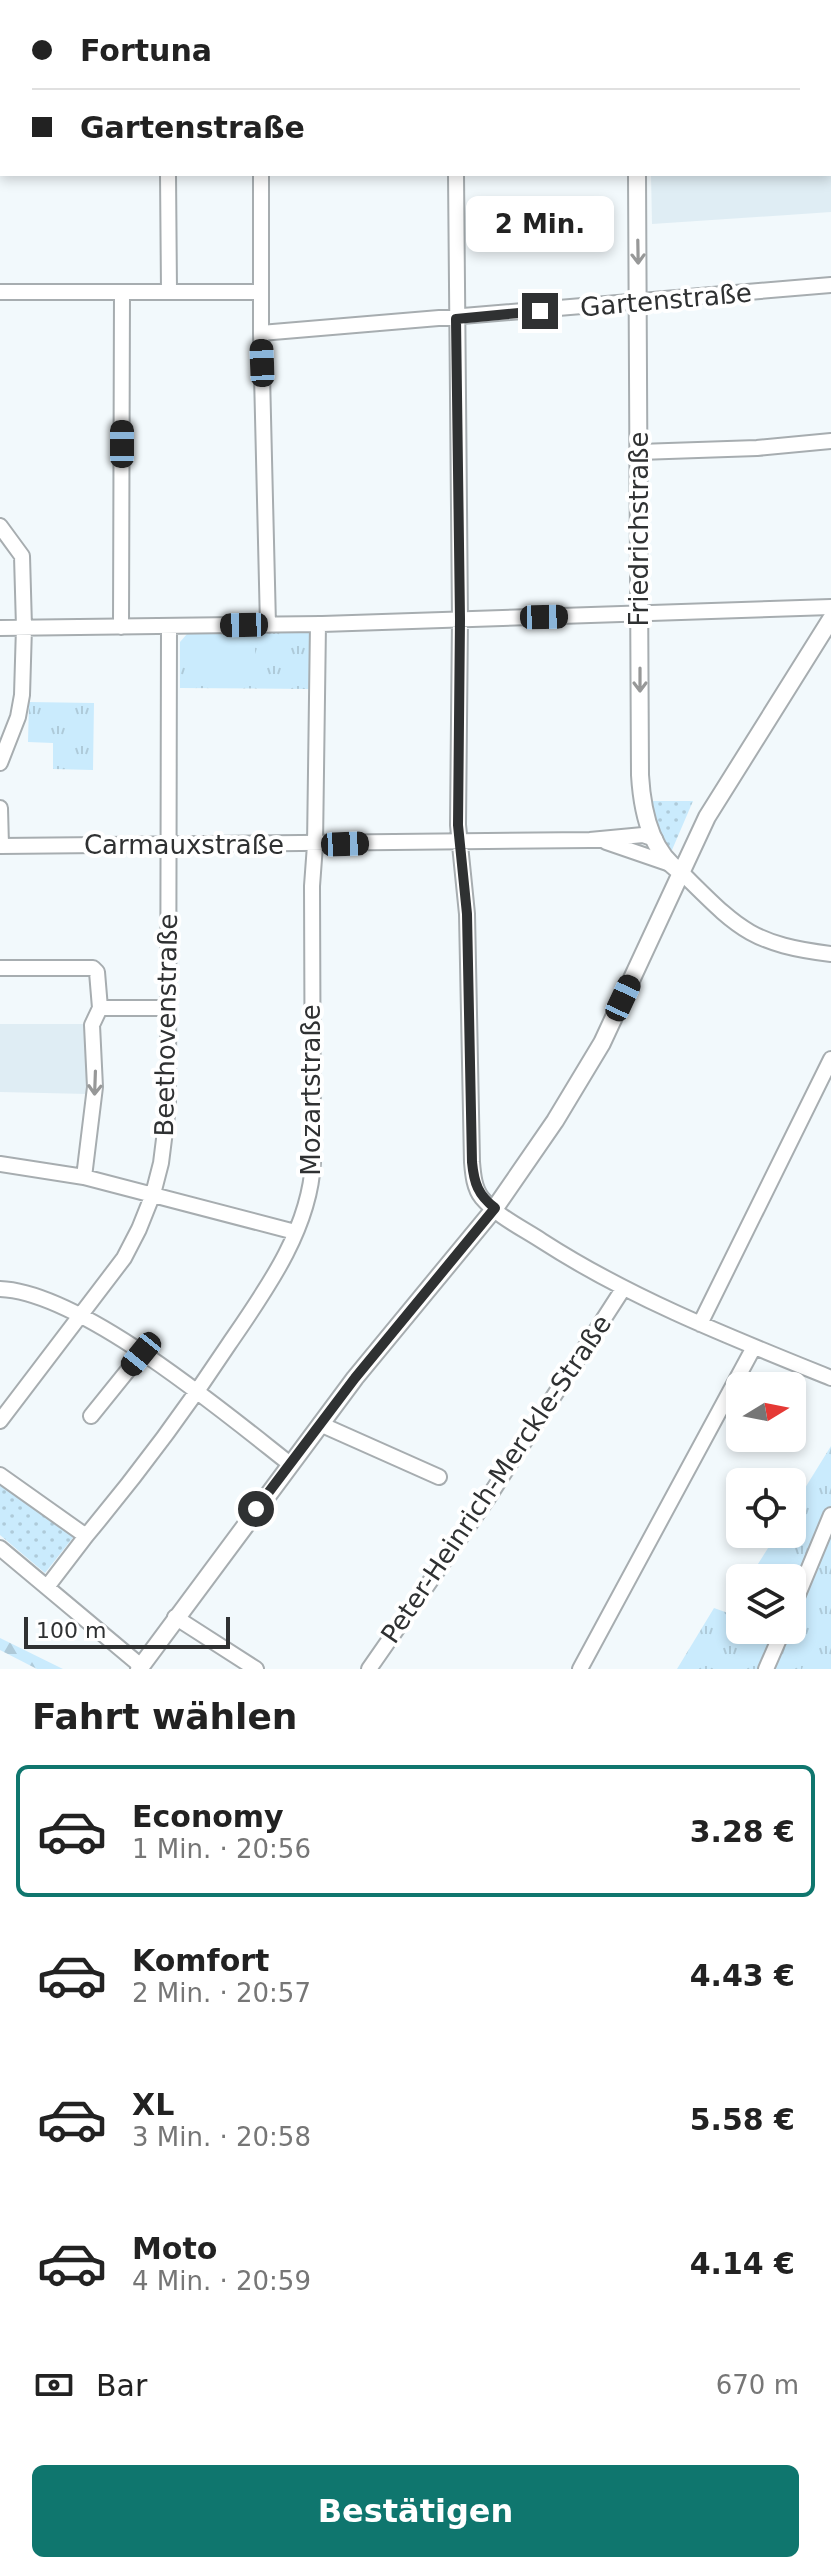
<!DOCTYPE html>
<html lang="de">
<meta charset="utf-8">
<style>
:root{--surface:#fff;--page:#f6f6f6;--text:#222;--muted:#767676;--line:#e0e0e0;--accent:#0f766e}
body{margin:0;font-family:"DejaVu Sans",sans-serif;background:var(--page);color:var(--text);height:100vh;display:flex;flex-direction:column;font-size:30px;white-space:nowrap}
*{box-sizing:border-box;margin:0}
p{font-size:26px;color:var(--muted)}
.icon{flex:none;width:44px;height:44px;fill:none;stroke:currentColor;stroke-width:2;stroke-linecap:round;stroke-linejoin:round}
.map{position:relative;height:1669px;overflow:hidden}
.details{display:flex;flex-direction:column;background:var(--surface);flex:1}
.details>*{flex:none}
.guide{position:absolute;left:0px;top:0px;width:832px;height:176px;box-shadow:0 4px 12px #0003;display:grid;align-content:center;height:176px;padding:0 32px;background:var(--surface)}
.needle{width:52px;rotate:80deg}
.tools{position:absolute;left:726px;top:1372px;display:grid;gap:16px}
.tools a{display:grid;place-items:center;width:80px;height:80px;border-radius:12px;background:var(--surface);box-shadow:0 4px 12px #0003;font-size:40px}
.scale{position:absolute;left:24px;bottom:20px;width:206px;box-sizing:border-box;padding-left:8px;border:4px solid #2f3132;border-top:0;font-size:22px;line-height:28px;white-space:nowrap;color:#2f3132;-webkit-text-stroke:6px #fff;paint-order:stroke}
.end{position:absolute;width:36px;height:36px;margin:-18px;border:10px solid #2f3132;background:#fff;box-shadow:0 0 0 4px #fff}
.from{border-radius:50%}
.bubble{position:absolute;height:56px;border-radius:12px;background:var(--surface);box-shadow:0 4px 12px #0003;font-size:26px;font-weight:600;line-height:56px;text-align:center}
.car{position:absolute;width:24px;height:48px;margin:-24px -12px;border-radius:10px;box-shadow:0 0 6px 2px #0007;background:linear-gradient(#222 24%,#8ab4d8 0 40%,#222 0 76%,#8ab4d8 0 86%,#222 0)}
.guide b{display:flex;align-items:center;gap:28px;height:76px;font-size:30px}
.guide b+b{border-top:2px solid var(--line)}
.guide i{width:20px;height:20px;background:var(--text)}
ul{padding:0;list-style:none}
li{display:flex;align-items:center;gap:24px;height:132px;margin:0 16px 12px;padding:0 16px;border:4px solid transparent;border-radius:12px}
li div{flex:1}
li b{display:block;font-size:30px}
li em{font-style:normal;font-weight:600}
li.current{border-color:var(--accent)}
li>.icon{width:72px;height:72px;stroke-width:1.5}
h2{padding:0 32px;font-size:36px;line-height:96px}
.pay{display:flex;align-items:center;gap:20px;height:88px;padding:0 32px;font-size:30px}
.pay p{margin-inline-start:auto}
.primary-button{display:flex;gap:16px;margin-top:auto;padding:16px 32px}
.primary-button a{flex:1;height:92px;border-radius:12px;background:var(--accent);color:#fff;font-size:32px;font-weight:600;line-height:92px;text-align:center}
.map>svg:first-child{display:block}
</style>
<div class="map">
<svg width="831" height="1669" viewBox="0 0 831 1669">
<defs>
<pattern id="grass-dots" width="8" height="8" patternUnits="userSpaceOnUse" patternTransform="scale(2)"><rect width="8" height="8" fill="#caebfd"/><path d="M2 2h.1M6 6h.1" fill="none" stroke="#aecad9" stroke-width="1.8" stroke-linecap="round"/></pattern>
<pattern id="forest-firs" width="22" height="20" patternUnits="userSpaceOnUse" patternTransform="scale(2)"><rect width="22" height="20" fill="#caebfd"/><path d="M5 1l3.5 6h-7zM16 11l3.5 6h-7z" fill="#aecad9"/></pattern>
<pattern id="park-tufts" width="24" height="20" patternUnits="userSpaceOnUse" patternTransform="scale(2)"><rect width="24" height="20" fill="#caebfd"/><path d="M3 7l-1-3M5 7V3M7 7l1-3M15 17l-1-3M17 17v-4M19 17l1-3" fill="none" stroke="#aecad9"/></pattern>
</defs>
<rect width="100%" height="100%" fill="#f2f9fc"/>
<path fill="#dfedf4" d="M831,73V212L652,224L651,174H830Z
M0,1024H89L88,1094L0,1092Z"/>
<path fill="url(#grass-dots)" d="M648,801H693L669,857Z
M0,1481L75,1535L45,1573L0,1535Z"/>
<path fill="url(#forest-firs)" d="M0,1638L63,1669H37L0,1650Z"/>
<path fill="url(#park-tufts)" d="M312,632L311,689L180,688V642L187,634Z
M29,702L94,703L93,770L53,769V743L28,742Z
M831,1446V1669H677L714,1608L728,1613L740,1593V1630H792V1578H749L777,1534H792V1509Z"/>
<path fill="#caebfd" d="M190,645H255V681L190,682Z
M809,1650L831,1659V1669H802Z"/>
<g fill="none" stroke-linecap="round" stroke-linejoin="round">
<g stroke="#a7adb0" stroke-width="18">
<path id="minor" d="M454,0V2
M262,2V0
M787,2V0
M830,65H831
M168,174L169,291
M261,174V333L268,625
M456,174L460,619L458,825L467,914L472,1162C473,1174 474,1188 482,1198C497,1216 522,1228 542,1241C632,1299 732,1338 831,1378
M0,292H261
M261,333L831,285
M639,452L757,448L831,441
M0,526L22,556L24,627L22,695L18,717L0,763
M121,627L122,292
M0,628L322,624L831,607
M0,808L1,846
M606,842L670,864
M0,846L590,840L643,835L655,839
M681,872C737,927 749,944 831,954
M0,968H93L97,972L100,1008L92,1025L95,1087L84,1177
M100,1008H168
M0,1164L84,1177L295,1232
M0,1289C81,1292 225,1413 290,1464
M700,1324L831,1059
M91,1416L141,1354
M0,1421L124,1258L139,1229L153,1194L161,1163L168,1107L169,627
M320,1424L439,1477
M0,1475L86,1536L47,1587
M86,1536C137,1475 185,1411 229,1344C266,1290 310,1229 313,1162L312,886L315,845L318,624
M0,1548L141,1666
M792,1609L831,1515
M175,1617L256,1669
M369,1669L488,1498L623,1289
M580,1669L754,1347
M766,1669L783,1630"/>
</g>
<g stroke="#a7adb0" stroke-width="20">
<path id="major" d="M636,0V2
M62,2L69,0
M0,20L2,19
M637,174L640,775C642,809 650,852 681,872
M139,1669L355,1378L495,1208L555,1121L602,1043L707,817L831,619"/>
</g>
<use href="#minor" stroke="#fff" stroke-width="14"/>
<use href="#major" stroke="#fff" stroke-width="16"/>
</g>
<defs><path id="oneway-shaft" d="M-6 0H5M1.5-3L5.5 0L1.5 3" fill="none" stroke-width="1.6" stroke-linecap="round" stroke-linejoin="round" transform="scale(2)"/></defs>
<g stroke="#979898">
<use href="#oneway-shaft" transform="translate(638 252) rotate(89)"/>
<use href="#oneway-shaft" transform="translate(640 680) rotate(90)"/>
<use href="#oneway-shaft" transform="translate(95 1083) rotate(92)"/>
</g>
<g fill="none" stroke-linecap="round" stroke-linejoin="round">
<path stroke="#2f3132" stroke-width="10" d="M256,1509L355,1378L495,1208C478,1195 474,1183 472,1162L467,914L458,825L460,619L456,319L540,311"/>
</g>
<g text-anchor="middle" stroke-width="8" stroke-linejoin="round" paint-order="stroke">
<g font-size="26" fill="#2f3132" stroke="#fff">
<text transform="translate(666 300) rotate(-5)" y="9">Gartenstraße</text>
<text transform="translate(639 529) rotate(-90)" y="9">Friedrichstraße</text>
<text x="184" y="854">Carmauxstraße</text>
<text transform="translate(166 1025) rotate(-89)" y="9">Beethovenstraße</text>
<text transform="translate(311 1090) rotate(-90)" y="9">Mozartstraße</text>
<text transform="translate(496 1479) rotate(-56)" y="9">Peter-Heinrich-Merckle-Straße</text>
</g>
</g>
</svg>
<div class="tools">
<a><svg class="needle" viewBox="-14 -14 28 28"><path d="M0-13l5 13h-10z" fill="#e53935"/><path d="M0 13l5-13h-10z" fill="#767676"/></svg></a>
<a><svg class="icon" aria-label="locate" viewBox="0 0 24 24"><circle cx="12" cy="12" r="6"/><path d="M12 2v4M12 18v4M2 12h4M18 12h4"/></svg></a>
<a><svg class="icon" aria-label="layers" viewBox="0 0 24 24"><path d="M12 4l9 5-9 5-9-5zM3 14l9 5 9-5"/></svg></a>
</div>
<div class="scale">100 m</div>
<i class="end from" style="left:256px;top:1509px"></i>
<i class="end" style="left:540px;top:311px"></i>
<div class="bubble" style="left:466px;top:196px;width:148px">2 Min.</div>
<i class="car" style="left:262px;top:363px;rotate:358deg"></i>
<i class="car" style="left:122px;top:444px;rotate:0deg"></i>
<i class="car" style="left:544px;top:617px;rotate:89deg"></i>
<i class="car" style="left:244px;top:625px;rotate:269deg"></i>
<i class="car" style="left:345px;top:844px;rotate:88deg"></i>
<i class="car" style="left:623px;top:998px;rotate:25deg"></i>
<i class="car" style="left:141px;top:1354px;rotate:219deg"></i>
<div class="guide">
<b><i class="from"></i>Fortuna</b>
<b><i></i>Gartenstraße</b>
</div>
</div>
<section class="details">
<h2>Fahrt wählen</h2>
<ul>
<li class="current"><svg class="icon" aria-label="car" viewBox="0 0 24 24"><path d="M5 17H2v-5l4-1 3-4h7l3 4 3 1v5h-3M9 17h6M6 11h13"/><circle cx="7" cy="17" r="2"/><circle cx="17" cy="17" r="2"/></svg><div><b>Economy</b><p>1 Min. · 20:56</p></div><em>3.28 €</em></li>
<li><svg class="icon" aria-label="car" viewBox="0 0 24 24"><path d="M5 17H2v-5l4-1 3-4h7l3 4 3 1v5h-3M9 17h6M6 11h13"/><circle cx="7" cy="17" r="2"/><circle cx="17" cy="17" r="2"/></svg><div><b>Komfort</b><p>2 Min. · 20:57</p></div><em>4.43 €</em></li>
<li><svg class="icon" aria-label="car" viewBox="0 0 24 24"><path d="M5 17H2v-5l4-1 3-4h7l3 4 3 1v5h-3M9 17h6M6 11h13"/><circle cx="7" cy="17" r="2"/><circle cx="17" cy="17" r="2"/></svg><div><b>XL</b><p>3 Min. · 20:58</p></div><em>5.58 €</em></li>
<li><svg class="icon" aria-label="car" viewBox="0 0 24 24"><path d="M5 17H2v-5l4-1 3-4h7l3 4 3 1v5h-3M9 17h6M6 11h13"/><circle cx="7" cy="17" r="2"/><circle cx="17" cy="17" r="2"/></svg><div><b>Moto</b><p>4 Min. · 20:59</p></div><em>4.14 €</em></li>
</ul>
<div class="pay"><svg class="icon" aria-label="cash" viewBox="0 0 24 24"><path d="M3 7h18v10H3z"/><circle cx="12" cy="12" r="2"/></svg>Bar<p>670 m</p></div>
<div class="primary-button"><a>Bestätigen</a></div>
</section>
